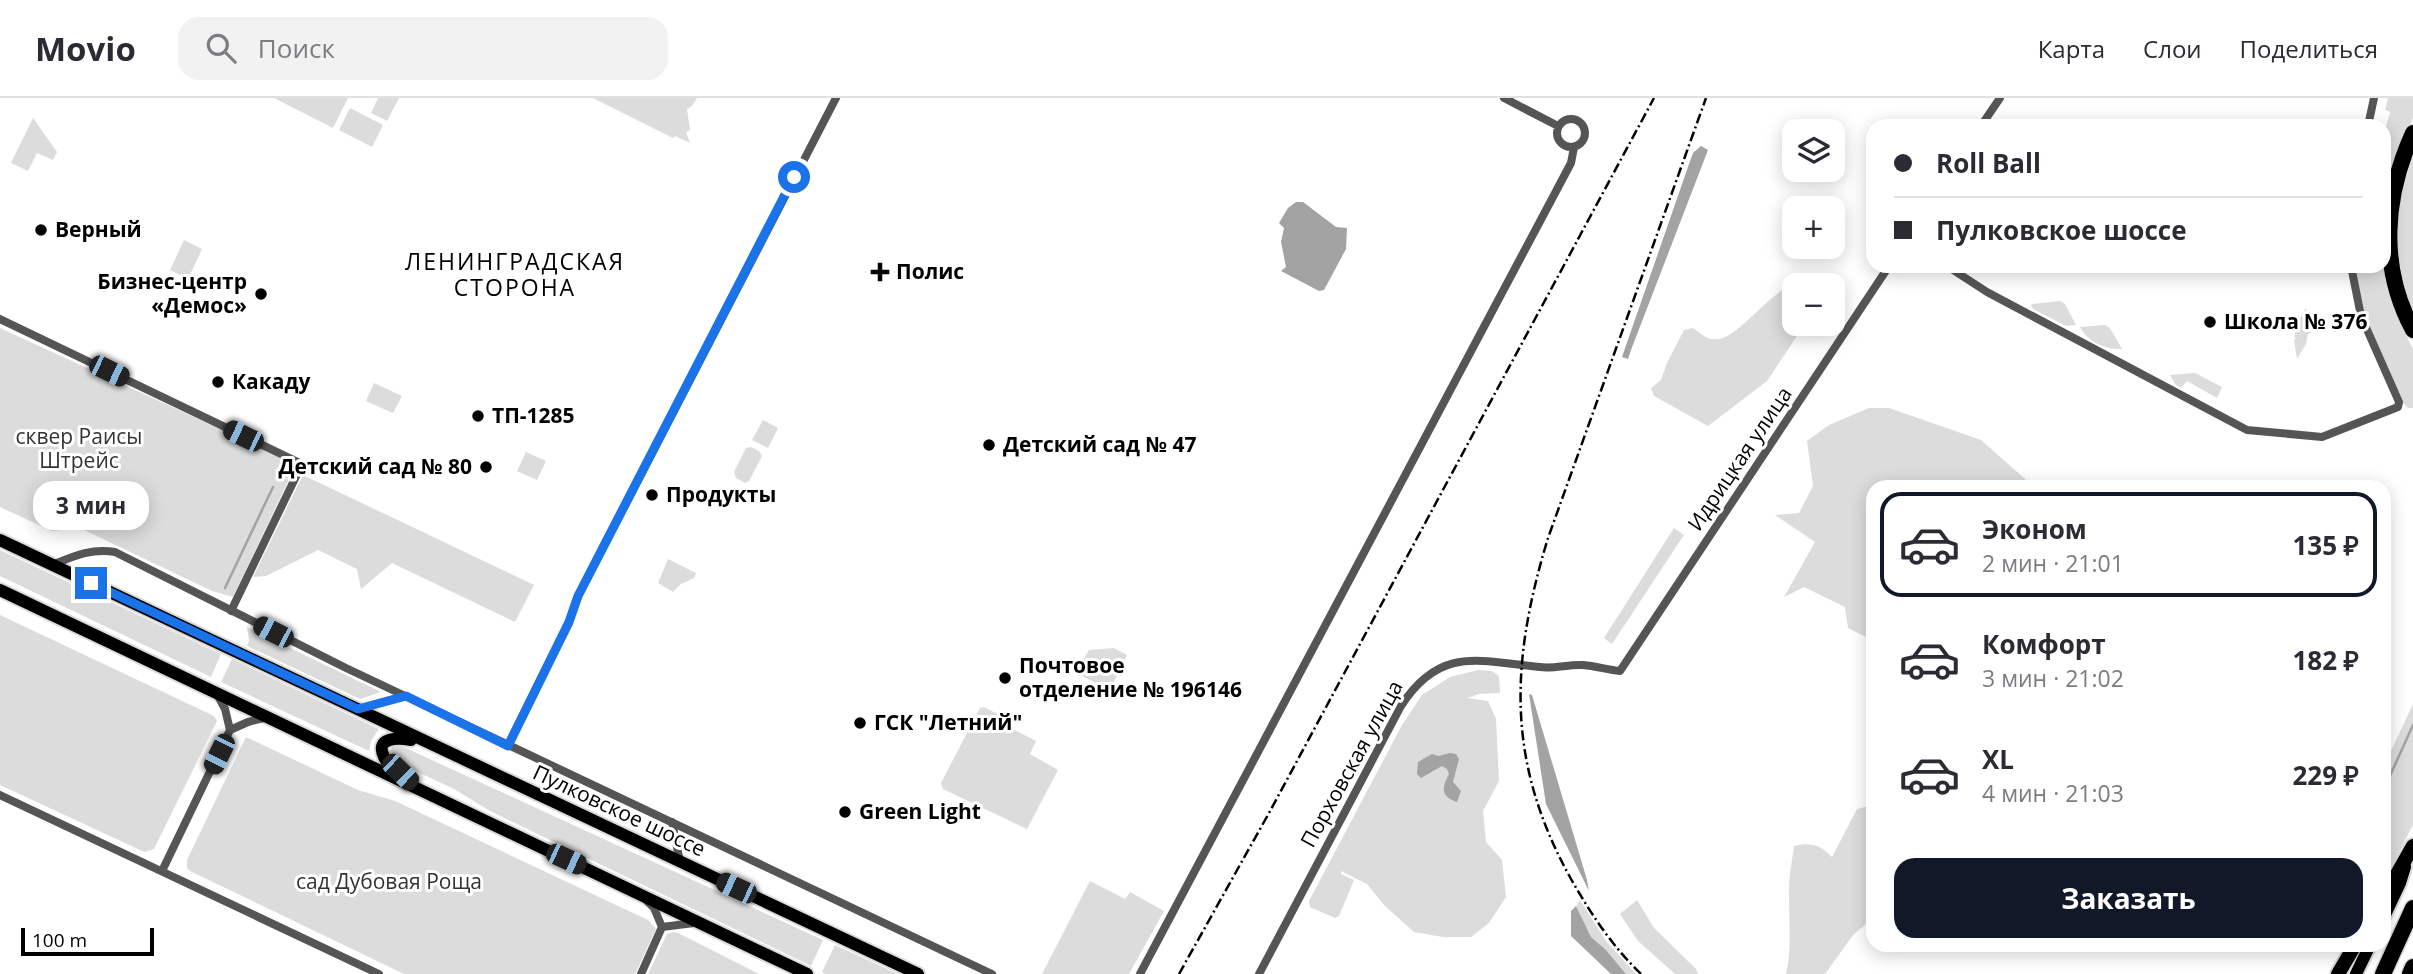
<!DOCTYPE html>
<html lang="ru">
<meta charset="utf-8">
<style>
:root{--surface:#fff;--page:#f2f2f3;--text:#2b2b33;--muted:#7c7c81;--line:#e1e1e2;--accent:#111827}
body{margin:0;font-family:"Open Sans",sans-serif;background:var(--page);color:var(--text);height:100vh;display:flex;flex-direction:column;font-size:26px;white-space:nowrap}
*{box-sizing:border-box;margin:0}
p{font-size:23px;color:var(--muted)}
.icon{flex:none;width:38px;height:38px;fill:none;stroke:currentColor;stroke-width:2;stroke-linecap:round;stroke-linejoin:round}
.map{position:relative;flex:1;overflow:hidden}
.side{position:absolute;left:1866px;top:382px;width:525px;height:472px;display:flex;flex-direction:column;background:var(--surface);border-radius:21px;box-shadow:0 4px 18px #0003}
.side>*{flex:none}
.banner{position:absolute;left:1866px;top:21px;width:525px;height:154px;border-radius:21px;box-shadow:0 4px 18px #0003;display:grid;align-content:center;height:154px;padding:0 28px;background:var(--surface)}
.tools{position:absolute;left:1782px;top:21px;display:grid;gap:14px}
.tools a{display:grid;place-items:center;width:63px;height:63px;border-radius:14px;background:var(--surface);box-shadow:0 4px 18px #0003;font-size:35px}
.scale{position:absolute;left:21px;bottom:18px;width:133px;box-sizing:border-box;padding-left:7px;border:4px solid #000;border-top:0;font-size:19px;line-height:24px;white-space:nowrap;color:#000;-webkit-text-stroke:5px #fff;paint-order:stroke}
.end{position:absolute;width:32px;height:32px;margin:-16px;border:9px solid #1a73e8;background:#fff;box-shadow:0 0 0 4px #fff}
.from{border-radius:50%}
.bubble{position:absolute;height:49px;border-radius:21px;background:var(--surface);box-shadow:0 4px 18px #0003;font-size:23px;font-weight:700;line-height:49px;text-align:center}
.car{position:absolute;width:21px;height:42px;margin:-21px -10px;border-radius:9px;box-shadow:0 0 5px 2px #0007;background:linear-gradient(#222 24%,#8ab4d8 0 40%,#222 0 76%,#8ab4d8 0 86%,#222 0)}
.banner b{display:flex;align-items:center;gap:24px;height:66px;font-size:26px}
.banner b+b{border-top:2px solid var(--line)}
.banner i{width:18px;height:18px;background:var(--text)}
ul{padding:12px 0 0;list-style:none}
li{display:flex;align-items:center;gap:21px;height:105px;margin:0 14px 10px;padding:0 14px;border:4px solid transparent;border-radius:21px}
li div{flex:1}
li b{display:block;font-size:26px}
li em{font-style:normal;font-weight:700}
li.on{border-color:var(--accent)}
li>.icon{width:63px;height:63px;stroke-width:1.5}
.primary-button{display:flex;gap:14px;margin-top:auto;padding:14px 28px}
.primary-button a{flex:1;height:80px;border-radius:21px;background:var(--accent);color:#fff;font-size:28px;font-weight:700;line-height:80px;text-align:center}
header{display:flex;align-items:center;gap:42px;box-sizing:border-box;height:98px;padding:0 35px;background:var(--surface);border-bottom:2px solid var(--line)}
header strong{font-size:33px}
nav{display:flex;gap:38px;margin-inline-start:auto;font-size:24px}
.search{width:490px;height:63px;background:var(--page);display:flex;align-items:center;gap:18px;box-sizing:border-box;padding:0 24px;border-radius:21px;color:var(--muted);font-size:26px}
.map>svg:first-child{display:block}
</style>
<header>
<strong>Movio</strong>
<div class="search"><svg class="icon" aria-label="search" viewBox="0 0 24 24"><circle cx="10" cy="10" r="6"/><path d="M15 15l6 6"/></svg>Поиск</div>
<nav><a>Карта</a><a>Слои</a><a>Поделиться</a></nav>
</header>
<div class="map">
<svg width="2413" height="876" viewBox="0 0 2413 876">
<rect width="100%" height="100%" fill="#fff"/>
<path fill="#dcdcdc" d="M274,0H348L333,30Z
M378,0H399L387,23L371,15Z
M593,0H697L692,8L687,11L690,32L686,34L690,45L675,38L673,40Z
M2388,0H2413V20L2392,67L2384,100V35L2390,14L2385,12Z
M350,10L383,27L372,49L339,32Z
M33,20L57,54L53,62L37,55L28,73L11,65Z
M2413,45V221L2396,171L2394,108Z
M184,142L202,151L188,181L170,172Z
M2355,168H2383L2389,195L2400,226L2413,251V310H2408L2401,303L2365,219Z
M1806,182L1815,187H1794V226H1805L1767,283L1708,328L1654,298L1651,290L1661,282L1667,265L1684,232L1693,230C1699,234 1705,240 1712,241C1739,246 1768,188 1806,182Z
M2060,203L2065,206L2076,227L2066,228L2033,211L2031,206Z
M2306,210L2311,235L2308,236L2306,246L2297,261L2294,242L2297,239L2294,240L2297,226Z
M2105,227L2110,230L2122,251C2105,252 2088,244 2080,229Z
M0,230L290,363L294,371L233,499L212,493L80,430L52,433L0,409Z
M2195,275L2222,289L2217,300L2187,283L2181,290L2175,286L2170,277Z
M374,285L402,298L393,315L366,303Z
M1869,310H1889L1981,342L2033,388H1872V542L1848,530L1845,509L1804,489L1784,499L1815,444L1775,417L1799,415L1813,388L1807,343L1829,327Z
M763,322L778,330L768,350L752,342Z
M751,349L759,353L762,358L749,383L745,385L736,380L734,374L746,350Z
M526,354L546,363L537,382L517,373Z
M303,377L534,487L515,524L392,465L361,491L357,471L318,452L266,478L253,479Z
M1674,430L1684,437L1612,546L1604,540Z
M0,452L221,556L211,579L0,478Z
M668,461L696,475L694,480L681,486L673,494L658,485Z
M0,517L214,618L217,623L154,751L145,754L140,752L0,687Z
M247,529L381,594L360,601L247,548L249,543Z
M1114,550L1127,557L1110,592L1076,575L1089,552Z
M232,561L379,631L371,643L369,653L221,584Z
M1478,572L1492,573L1499,578L1500,595L1479,596L1467,600L1488,603L1496,621L1499,683L1483,713L1486,744L1502,762L1506,799L1489,825L1471,839H1443L1414,834L1384,807L1367,786L1341,773V776L1354,782L1339,818L1335,820L1310,809L1309,803L1402,627L1422,597L1450,579Z
M2413,606V727L2386,779L2384,774V668Z
M984,609L1009,622L1007,628L1036,643L1030,656L1058,672L1027,731L943,691L941,685L980,610Z
M246,639L358,692L395,703L648,822L656,831L635,876H404L190,773L187,770V762Z
M397,646L823,842L811,868L490,713L454,691L394,663L389,654L393,648Z
M1872,707V821L1853,837L1825,876H1786C1792,850 1789,825 1789,798C1788,782 1792,764 1794,748C1811,744 1820,747 1832,759L1857,711Z
M1090,783L1125,801L1130,794L1164,813L1129,876H1042Z
M1580,802L1606,843L1636,876H1626L1606,852L1591,839L1576,808Z
M1637,802L1654,830L1696,871L1698,876H1675L1638,843L1620,816Z
M674,834L678,835L759,876H648L667,836Z
M835,847L898,876H825L822,874Z"/>
<path fill="#a3a3a3" d="M1701,48L1708,52L1631,252L1628,261L1622,259L1689,66L1693,55Z
M1296,104H1303L1336,129L1347,130L1346,151L1324,192L1319,193L1281,173L1286,169L1281,144L1284,130L1279,125L1288,110Z
M1529,596L1532,597L1587,782L1589,793L1546,706Z
M1450,655L1456,656L1459,661L1453,684L1461,693L1457,704C1440,699 1442,689 1449,676L1447,671L1442,668L1421,680L1417,676L1418,664L1432,656L1438,658Z
M1576,808L1591,839L1606,852L1626,876H1611L1571,838V813Z"/>
<g fill="none" stroke-linecap="round" stroke-linejoin="round">
<path stroke="#a3a3a3" stroke-width="2.5" d="M225,490L273,389
M2384,691L2413,627"/>
<g stroke="#dbdbdb" stroke-width="16">
<path id="primary" d="M0,442L918,876
M0,492L807,876
M405,680C399,673 387,667 384,659C374,638 400,640 411,642
M2384,819L2400,785L2405,769
M2356,876L2370,847"/>
</g>
<g stroke="#dbdbdb" stroke-width="18">
<path id="trunk" d="M2384,799L2413,748
M2338,876L2355,847"/>
</g>
<g stroke="#dbdbdb" stroke-width="19">
<path id="motorway" d="M2413,35C2384,99 2379,169 2413,232
M2383,876L2413,810
M2410,876L2413,869"/>
</g>
<path stroke="#555" stroke-width="8" d="M1504,0L1558,28
M1557 35a14 14 0 1 1 28 0a14 14 0 1 1-28 0Z
M1981,28L2000,0
M2368,28L2374,0
M1947,168L1987,194L2247,332L2322,339L2398,309L2399,304L2361,218L2351,168
M0,221L302,366L231,513
M52,467C74,458 91,450 115,454L346,570L992,876
M217,596L225,611L230,632
M358,611L406,598
M508,647L569,524L578,498L836,0
M0,697L379,876
M672,724L680,764
M162,773L230,632L248,624L268,619
M662,829L694,825
M641,876L662,829L654,810L647,803
M1140,876L1571,65L1574,49
M1259,876L1401,608C1440,548 1478,563 1540,569C1554,571 1569,566 1583,567C1596,568 1608,572 1620,573L1889,168"/>
<use href="#primary" stroke="#000" stroke-width="12"/>
<use href="#trunk" stroke="#000" stroke-width="14"/>
<use href="#motorway" stroke="#000" stroke-width="16"/>
<path stroke="#000" stroke-width="2.5" stroke-dasharray="10 3.5 2 3.5" stroke-linecap="butt" d="M1179,876L1269,715L1654,0
M1641,876C1612,848 1591,816 1571,781C1506,664 1510,565 1548,440L1706,0"/>
</g>
<g fill="none" stroke-linecap="round" stroke-linejoin="round">
<path stroke="#1a73e8" stroke-width="9" d="M91,485L358,611L406,598L508,648L569,524L578,498L794,79"/>
</g>
<g fill="#000" stroke="#fff" stroke-width="2.5">
<circle cx="41" cy="132" r="7"/>
<path d="M876.5 163.5h7v7h7v7h-7v7h-7v-7h-7v-7h7z"/>
<circle cx="261" cy="196" r="7"/>
<circle cx="2210" cy="224" r="7"/>
<circle cx="218" cy="284" r="7"/>
<circle cx="478" cy="318" r="7"/>
<circle cx="989" cy="347" r="7"/>
<circle cx="486" cy="369" r="7"/>
<circle cx="652" cy="397" r="7"/>
<circle cx="1005" cy="580" r="7"/>
<circle cx="860" cy="625" r="7"/>
<circle cx="845" cy="714" r="7"/>
</g>
<g text-anchor="middle" stroke-width="6" stroke-linejoin="round" paint-order="stroke">
<g font-size="21" font-weight="bold" fill="#000" stroke="#fff" text-anchor="start">
<text x="55" y="139">Верный</text>
<text x="896" y="181">Полис</text>
<text x="247" y="191" text-anchor="end">Бизнес-центр<tspan x="247" dy="24">«Демос»</tspan></text>
<text x="2224" y="231">Школа № 376</text>
<text x="232" y="291">Какаду</text>
<text x="492" y="325">ТП-1285</text>
<text x="1003" y="354">Детский сад № 47</text>
<text x="472" y="376" text-anchor="end">Детский сад № 80</text>
<text x="666" y="404">Продукты</text>
<text x="1019" y="575">Почтовое<tspan x="1019" dy="24">отделение № 196146</tspan></text>
<text x="874" y="632">ГСК "Летний"</text>
<text x="859" y="721">Green Light</text>
</g>
<g font-size="21" fill="#333" stroke="#fff">
<text x="79" y="346">сквер Раисы<tspan x="79" dy="24">Штрейс</tspan></text>
<text x="389" y="791">сад Дубовая Роща</text>
</g>
<g font-size="21" fill="#000" stroke="#fff">
<text transform="translate(1740 361) rotate(-56)" y="7">Идрицкая улица</text>
<text transform="translate(1352 666) rotate(-61)" y="7">Порховская улица</text>
<text transform="translate(619 713) rotate(25)" y="7">Пулковское шоссе</text>
</g>
<g font-size="23" letter-spacing="2" fill="#000" stroke="#fff">
<text x="515" y="172">ЛЕНИНГРАДСКАЯ<tspan x="515" dy="26">СТОРОНА</tspan></text>
</g>
</g>
</svg>
<div class="tools">
<a><svg class="icon" aria-label="layers" viewBox="0 0 24 24"><path d="M12 4l9 5-9 5-9-5zM3 14l9 5 9-5"/></svg></a>
<a>+</a>
<a>−</a>
</div>
<div class="scale">100 m</div>
<i class="end from" style="left:794px;top:79px"></i>
<i class="end" style="left:91px;top:485px"></i>
<div class="bubble" style="left:33px;top:383px;width:116px">3 мин</div>
<i class="car" style="left:109px;top:273px;rotate:116deg"></i>
<i class="car" style="left:243px;top:338px;rotate:296deg"></i>
<i class="car" style="left:273px;top:534px;rotate:297deg"></i>
<i class="car" style="left:219px;top:656px;rotate:206deg"></i>
<i class="car" style="left:400px;top:674px;rotate:134deg"></i>
<i class="car" style="left:566px;top:761px;rotate:115deg"></i>
<i class="car" style="left:736px;top:790px;rotate:295deg"></i>
<div class="banner">
<b><i class="from"></i>Roll Ball</b>
<b><i></i>Пулковское шоссе</b>
</div>
<section class="side">
<ul>
<li class="on"><svg class="icon" aria-label="car" viewBox="0 0 24 24"><path d="M5 17H2v-5l4-1 3-4h7l3 4 3 1v5h-3M9 17h6M6 11h13"/><circle cx="7" cy="17" r="2"/><circle cx="17" cy="17" r="2"/></svg><div><b>Эконом</b><p>2 мин · 21:01</p></div><em>135 ₽</em></li>
<li><svg class="icon" aria-label="car" viewBox="0 0 24 24"><path d="M5 17H2v-5l4-1 3-4h7l3 4 3 1v5h-3M9 17h6M6 11h13"/><circle cx="7" cy="17" r="2"/><circle cx="17" cy="17" r="2"/></svg><div><b>Комфорт</b><p>3 мин · 21:02</p></div><em>182 ₽</em></li>
<li><svg class="icon" aria-label="car" viewBox="0 0 24 24"><path d="M5 17H2v-5l4-1 3-4h7l3 4 3 1v5h-3M9 17h6M6 11h13"/><circle cx="7" cy="17" r="2"/><circle cx="17" cy="17" r="2"/></svg><div><b>XL</b><p>4 мин · 21:03</p></div><em>229 ₽</em></li>
</ul>
<div class="primary-button"><a>Заказать</a></div>
</section>
</div>
